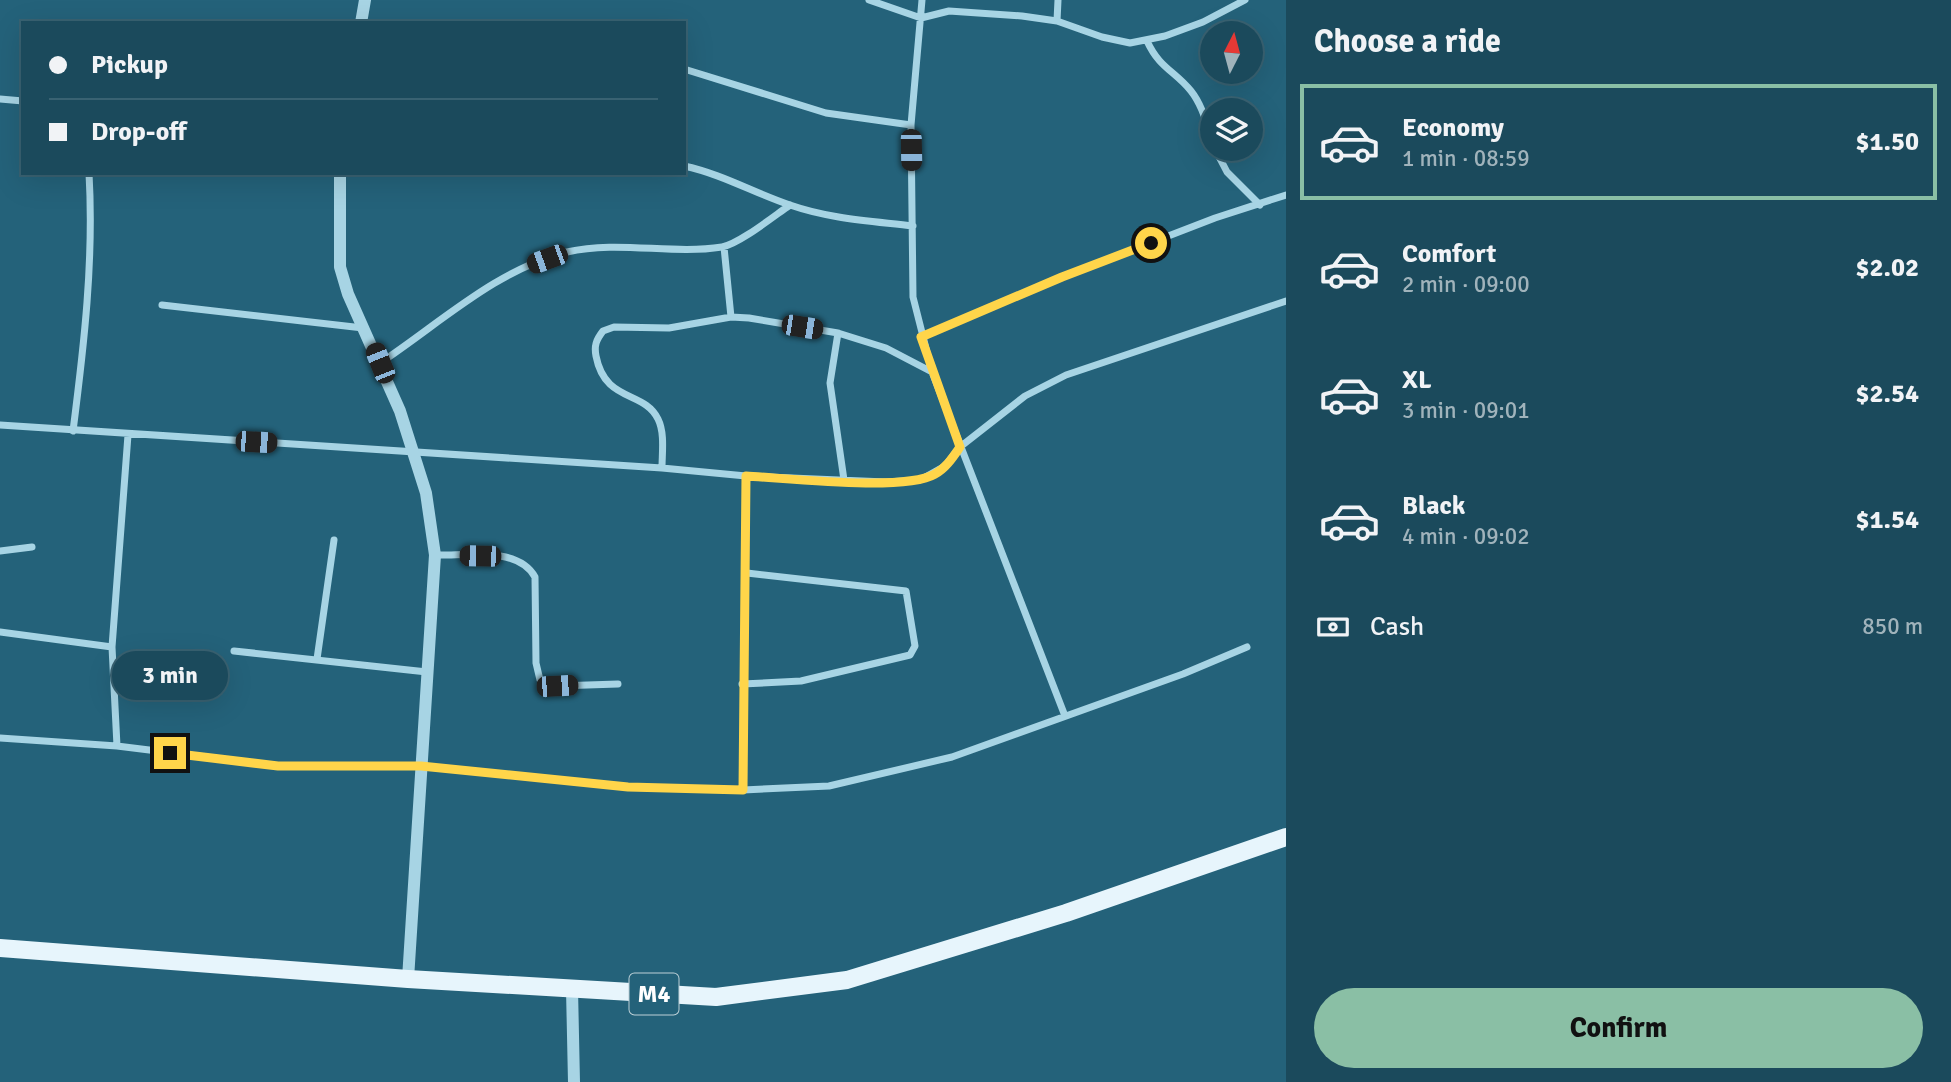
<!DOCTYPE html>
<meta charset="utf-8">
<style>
:root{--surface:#1b4a5c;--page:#245162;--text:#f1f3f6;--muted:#a0b3bb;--line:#396272;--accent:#8abfa5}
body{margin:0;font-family:Signika,sans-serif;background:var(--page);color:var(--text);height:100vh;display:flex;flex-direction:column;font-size:26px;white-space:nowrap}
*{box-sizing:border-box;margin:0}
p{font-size:23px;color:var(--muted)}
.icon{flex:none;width:38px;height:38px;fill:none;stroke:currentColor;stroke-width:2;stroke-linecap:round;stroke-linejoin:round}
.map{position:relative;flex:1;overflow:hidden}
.drawer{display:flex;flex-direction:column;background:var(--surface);width:665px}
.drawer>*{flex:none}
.hud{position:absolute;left:21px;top:21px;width:665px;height:154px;border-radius:0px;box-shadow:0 7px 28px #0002,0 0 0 2px var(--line);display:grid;align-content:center;height:154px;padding:0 28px;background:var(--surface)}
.needle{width:46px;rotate:6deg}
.tools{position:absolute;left:1200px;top:21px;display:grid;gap:14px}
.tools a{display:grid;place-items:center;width:63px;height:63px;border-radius:50%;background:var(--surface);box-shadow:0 7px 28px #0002,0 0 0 2px var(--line);font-size:35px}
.end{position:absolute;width:32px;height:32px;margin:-16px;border:9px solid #ffd54a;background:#111;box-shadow:0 0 0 4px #111}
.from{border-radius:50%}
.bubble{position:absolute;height:49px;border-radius:24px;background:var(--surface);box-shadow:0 7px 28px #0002,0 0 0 2px var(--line);font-size:23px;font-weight:800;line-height:49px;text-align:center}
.car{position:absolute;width:21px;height:42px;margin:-21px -10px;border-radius:9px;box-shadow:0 0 5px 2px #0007;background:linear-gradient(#222 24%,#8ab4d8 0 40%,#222 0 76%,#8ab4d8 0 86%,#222 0)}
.hud b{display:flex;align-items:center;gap:24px;height:66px;font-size:26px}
.hud b+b{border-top:2px solid var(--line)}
.hud i{width:18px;height:18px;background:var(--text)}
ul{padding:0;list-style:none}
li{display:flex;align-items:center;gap:21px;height:116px;margin:0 14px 10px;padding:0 14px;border:4px solid transparent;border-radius:0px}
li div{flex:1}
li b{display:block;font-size:26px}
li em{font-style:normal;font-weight:800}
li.selected{border-color:var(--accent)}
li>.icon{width:63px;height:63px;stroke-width:1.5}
h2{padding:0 28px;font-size:32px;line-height:84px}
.pay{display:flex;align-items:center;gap:18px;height:77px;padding:0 28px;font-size:26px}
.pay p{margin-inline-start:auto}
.cta{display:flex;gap:14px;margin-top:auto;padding:14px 28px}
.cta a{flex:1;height:80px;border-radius:42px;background:var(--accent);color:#111;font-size:28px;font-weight:800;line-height:80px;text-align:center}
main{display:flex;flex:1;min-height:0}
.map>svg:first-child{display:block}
</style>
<main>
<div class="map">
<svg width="1286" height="1082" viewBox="0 0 1286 1082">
<rect width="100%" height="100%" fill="#24627a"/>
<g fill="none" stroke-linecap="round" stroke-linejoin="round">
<path stroke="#a7d4e4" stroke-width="7" d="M869,0L921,18L949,11L1022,16L1057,21L1102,37L1130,43L1165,36L1203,22L1245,0
M922,0L911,125L913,297L932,372L1065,716
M1057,21L1058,0
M1147,41C1160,69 1174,70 1191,91C1203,106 1207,126 1213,143
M684,69L826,113L911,125
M0,99L23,101
M1215,149L1227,172L1260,205
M684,166C722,174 754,193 790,205C830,219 872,221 913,226
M724,247L731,317
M162,305L363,328
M838,333L830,383L844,480
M921,337L1062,277L1215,218L1286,195
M380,363C439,324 497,269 567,252C619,240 671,255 722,247C739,244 774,216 790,205
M0,425L662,468L746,476L886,482L920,480L945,466L960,447L1025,396L1066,375L1286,301
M73,431C84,345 94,260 89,173
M662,468C662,453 665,433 658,419C644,390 605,403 596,356C594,346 596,340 603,331L614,327L669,328L731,317L749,318L838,333L886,348L932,372
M0,551L32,547
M435,555C466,556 518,546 535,577L536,663L540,680L557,686L618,684
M0,632L112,647
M234,651L427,672
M317,659L334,540
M742,684L801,681L910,655L915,646L906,591L747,573
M0,738L117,746L278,766H421L628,787L743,790L746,476
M117,746L112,647L128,435
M743,790L829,786L952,757L1183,674L1247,647"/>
<path stroke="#a7d4e4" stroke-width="12" d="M361,23L365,0
M340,173V267L348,294L400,411L426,493L435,555L408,979
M572,989L574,1082"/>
<path stroke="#e7f5fc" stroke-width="18" d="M0,948L408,979L716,997L847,980L1066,913L1286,837"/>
</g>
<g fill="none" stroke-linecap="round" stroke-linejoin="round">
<path stroke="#ffd54a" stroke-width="9" d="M170,753L278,766H421L628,787L743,790L746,476C786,478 904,492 935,474C946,468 953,457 960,447L921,337L1062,277L1151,243"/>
</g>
<g text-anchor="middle" stroke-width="7" stroke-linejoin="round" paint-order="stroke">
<rect fill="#24627a" stroke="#bdd0d7" stroke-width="2" x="629.5" y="973.5" width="49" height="41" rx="5"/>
<g font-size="24" font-weight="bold" fill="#fff">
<text x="654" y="1002">M4</text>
</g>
</g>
</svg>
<div class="tools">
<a><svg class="needle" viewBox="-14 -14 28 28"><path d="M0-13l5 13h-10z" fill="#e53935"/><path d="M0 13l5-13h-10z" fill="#a0b3bb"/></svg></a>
<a><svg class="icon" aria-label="layers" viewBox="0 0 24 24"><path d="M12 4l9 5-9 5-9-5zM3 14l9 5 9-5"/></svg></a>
</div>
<i class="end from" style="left:1151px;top:243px"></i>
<i class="end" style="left:170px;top:753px"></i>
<div class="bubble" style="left:112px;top:651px;width:116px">3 min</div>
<i class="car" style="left:911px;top:150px;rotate:179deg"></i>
<i class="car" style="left:547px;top:259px;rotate:250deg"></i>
<i class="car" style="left:802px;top:327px;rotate:99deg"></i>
<i class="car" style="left:380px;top:363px;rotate:338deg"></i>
<i class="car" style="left:256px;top:442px;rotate:93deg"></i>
<i class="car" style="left:480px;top:556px;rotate:271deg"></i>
<i class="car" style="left:557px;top:686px;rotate:87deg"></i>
<div class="hud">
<b><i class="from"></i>Pickup</b>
<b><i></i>Drop-off</b>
</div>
</div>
<section class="drawer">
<h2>Choose a ride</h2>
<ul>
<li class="selected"><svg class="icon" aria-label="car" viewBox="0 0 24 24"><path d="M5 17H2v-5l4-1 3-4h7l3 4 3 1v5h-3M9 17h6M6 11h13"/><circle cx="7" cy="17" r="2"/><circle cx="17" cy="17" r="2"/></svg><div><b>Economy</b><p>1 min · 08:59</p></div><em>$1.50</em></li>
<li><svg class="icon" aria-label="car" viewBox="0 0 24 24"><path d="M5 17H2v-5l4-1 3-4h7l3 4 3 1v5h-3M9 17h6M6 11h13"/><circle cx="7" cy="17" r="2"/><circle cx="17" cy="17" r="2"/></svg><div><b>Comfort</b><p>2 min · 09:00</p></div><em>$2.02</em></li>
<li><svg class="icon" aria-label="car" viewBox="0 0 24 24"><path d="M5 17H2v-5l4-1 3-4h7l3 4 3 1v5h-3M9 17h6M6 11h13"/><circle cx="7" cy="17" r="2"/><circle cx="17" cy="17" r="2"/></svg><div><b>XL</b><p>3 min · 09:01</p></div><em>$2.54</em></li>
<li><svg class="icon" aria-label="car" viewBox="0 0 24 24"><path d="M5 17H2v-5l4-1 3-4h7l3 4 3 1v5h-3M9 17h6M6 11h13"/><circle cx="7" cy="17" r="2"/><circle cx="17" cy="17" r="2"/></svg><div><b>Black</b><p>4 min · 09:02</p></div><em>$1.54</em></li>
</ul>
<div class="pay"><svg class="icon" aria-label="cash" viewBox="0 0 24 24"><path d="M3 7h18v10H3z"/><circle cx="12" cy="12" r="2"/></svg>Cash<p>850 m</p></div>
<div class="cta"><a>Confirm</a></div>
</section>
</main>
